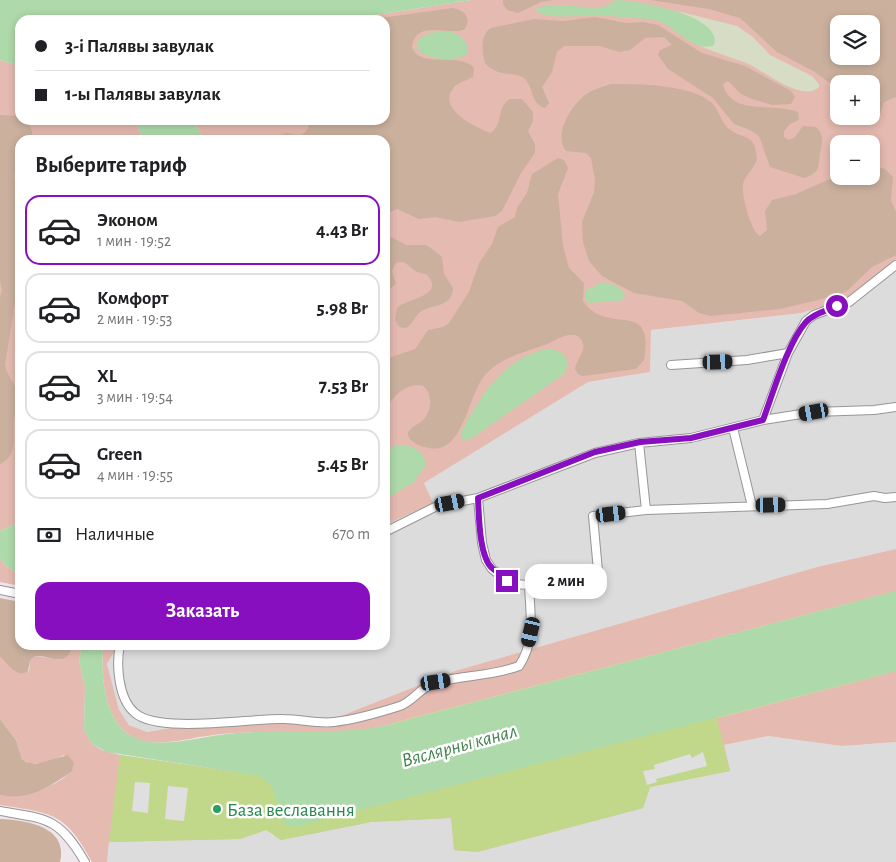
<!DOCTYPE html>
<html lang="ru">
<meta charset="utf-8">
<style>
:root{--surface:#fff;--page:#f6f6f6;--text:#202124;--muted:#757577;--line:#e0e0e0;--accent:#870fbf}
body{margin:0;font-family:"Alegreya Sans",sans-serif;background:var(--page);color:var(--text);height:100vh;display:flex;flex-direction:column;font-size:19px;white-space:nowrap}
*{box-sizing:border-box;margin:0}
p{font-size:16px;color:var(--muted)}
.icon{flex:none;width:28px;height:28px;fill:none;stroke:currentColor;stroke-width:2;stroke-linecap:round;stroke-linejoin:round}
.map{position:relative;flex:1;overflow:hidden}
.side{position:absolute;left:15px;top:135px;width:375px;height:515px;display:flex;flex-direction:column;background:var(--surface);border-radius:15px;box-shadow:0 2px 8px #0003}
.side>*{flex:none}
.hud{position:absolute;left:15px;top:15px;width:375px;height:110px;border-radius:15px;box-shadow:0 2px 8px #0003;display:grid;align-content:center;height:110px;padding:0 20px;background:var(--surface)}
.tools{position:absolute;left:830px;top:15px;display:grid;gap:10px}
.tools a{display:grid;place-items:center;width:50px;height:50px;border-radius:10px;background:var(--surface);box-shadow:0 2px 8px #0003;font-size:25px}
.end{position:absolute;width:22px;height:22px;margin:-11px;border:6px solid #870fbf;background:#fff;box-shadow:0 0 0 2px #fff}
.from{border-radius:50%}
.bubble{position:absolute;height:35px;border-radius:15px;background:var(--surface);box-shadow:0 2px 8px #0003;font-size:16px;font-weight:700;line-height:35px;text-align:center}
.car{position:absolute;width:15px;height:30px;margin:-15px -8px;border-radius:6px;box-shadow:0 0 4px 1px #0007;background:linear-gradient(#222 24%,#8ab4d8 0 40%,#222 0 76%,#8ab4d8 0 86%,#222 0)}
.hud b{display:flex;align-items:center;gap:18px;height:48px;font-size:19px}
.hud b+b{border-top:1px solid var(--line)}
.hud i{width:12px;height:12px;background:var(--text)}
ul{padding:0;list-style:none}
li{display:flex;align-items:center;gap:15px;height:70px;margin:0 10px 8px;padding:0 10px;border:2px solid var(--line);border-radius:15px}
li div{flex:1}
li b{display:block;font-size:19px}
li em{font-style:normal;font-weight:700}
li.selected{border-color:var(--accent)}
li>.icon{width:45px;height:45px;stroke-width:1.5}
h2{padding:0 20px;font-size:22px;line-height:60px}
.pay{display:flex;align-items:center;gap:12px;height:55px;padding:0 20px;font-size:19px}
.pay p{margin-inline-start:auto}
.button{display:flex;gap:10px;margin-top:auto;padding:10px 20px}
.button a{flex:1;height:58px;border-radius:15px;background:var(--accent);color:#fff;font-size:20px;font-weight:700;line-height:58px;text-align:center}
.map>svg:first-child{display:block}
</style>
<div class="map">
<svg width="896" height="862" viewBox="0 0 896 862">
<rect width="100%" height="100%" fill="#efe6ec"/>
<path fill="#dddcdd" d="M896,259V549L817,567L455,671L333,719H224L147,732L129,725L119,711L107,664L118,645H385V525L432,503L424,483L588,382L650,372L651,330L801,313L847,299Z
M768,736L842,746L896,742V862H107L109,842L240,839L266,830L273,836L371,822L451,818L454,849L650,787L729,771L724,745Z"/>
<path fill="#e5bab0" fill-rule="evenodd" d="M471,0H896V259L847,299L801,313L651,330L650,372L588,382L424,483L433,503L385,525V140H205L192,120H385V20H344ZM839,24H871V56H839ZM839,84H871V116H839ZM839,144H871V176H839Z
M0,60L20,66V120H134L144,140H71L50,135L41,140H20V522L0,531Z
M896,549V591L375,728C319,737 263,727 207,736C184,739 152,749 131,736C103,718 101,674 103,645H118L107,664L119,710L129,725L147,732L224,719H333L455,671L817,567Z
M0,559L7,567L20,574V586L0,582Z
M74,645H82L79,661L85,686L84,730L92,744L102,750L120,755L256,775L717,718L896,671V742L842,746L768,736L724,745L730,771L650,787L643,808L477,852L454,850L451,818L371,822L281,840L266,830L240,839L109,842L107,862H92C66,813 53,813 0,805V795C20,799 64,786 73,767L64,755C52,761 34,769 22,759L16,740L0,719V657L11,667L29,671L30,661L35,656L60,660L70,653Z"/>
<path fill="#cbb09e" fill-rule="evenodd" d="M503,0H553L541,2L518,13L507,10L503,4Z
M650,0H896V97L884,102C879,111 883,126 867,123C862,122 857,120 853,116H871V84H839V86L831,84L815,72L777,52L740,18L709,9ZM839,24H871V56H839Z
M453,8C464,10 472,18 465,29C450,37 416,18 412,47C419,70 461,51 474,68L473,77C467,80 460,82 455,86C434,108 476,127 490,133C503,127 496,107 510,99H522L533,112V121L528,131L535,144V153L521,173L502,211L495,216L459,222L435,217L419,219L397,209L385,214V140H273L286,133C296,135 305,138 309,125L305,120H385V20H366Z
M595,17L626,23L643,22L658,25L702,53L745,66L791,91L795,97L791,104L772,105L752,99L741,94L728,81L723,84C730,117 776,102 798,112L799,120L790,124L784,131V137L788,140L794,138L803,126L816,127C823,134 823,140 821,149C817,164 823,172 804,178L770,167L759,136L750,130L734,124L713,98L668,69L658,55L660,50L672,45L664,37L645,38L630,50L620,52L599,46H564L557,52L552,72L542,87L549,103L545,108C530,103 534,88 525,79C517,71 497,78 485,63C482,53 480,34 491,28L534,19L563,21Z
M611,84C638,84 691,84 712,103C719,110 721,122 729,129C745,141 755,132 757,160C754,169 745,175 743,184C741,194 751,232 760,236L767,230L765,211L772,200L796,194L839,175L871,176V165L885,169L893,177L891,200L896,212V255L872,267L848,290L839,295L780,309L711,316L699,313L682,301L634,293L602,276L589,261L583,242L582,222L594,192L595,180L591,158L586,153L566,151C553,135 571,106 585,95C593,89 602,87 611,84Z
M0,115L17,116L20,120H24C31,125 34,132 31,140H20L14,178L20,189V270L5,365C7,377 17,385 19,396C21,404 16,411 14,419C12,434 19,456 0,464V298L2,290L0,281Z
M558,158L564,160L568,168L558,194L563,246L569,268L584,283L583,301C608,338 655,296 644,360L636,369L583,376L578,374L575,369C577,356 591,348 578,336C564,332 555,342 542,346C522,353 500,358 485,375C467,396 464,455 429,448C420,446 414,444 409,438C408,434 407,433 410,430C413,425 420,424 423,420C432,411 433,393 423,386C408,381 390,398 385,412V359L415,349L428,330L443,327L449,323L469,292L479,263L492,244L498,227L515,217L517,208L527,193L532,174Z
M385,234L407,245H426L435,251L442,257L444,274L453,288C452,309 431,303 419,313C414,318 413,324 406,328L399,327L395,320L397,308C405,299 448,296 426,274C422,273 417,273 414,270C406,265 405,259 395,264L392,271L396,284L385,293Z
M0,598L20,602V645H74C63,670 53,655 35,656L30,661L28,671C16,679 9,664 0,657Z
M0,719L16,740L22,759L26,762L36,764L68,755L74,763L72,771C50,787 28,801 0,795Z
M0,819C25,820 69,826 60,862H0Z"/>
<path fill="#d7dcc4" d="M677,11L737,26L753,37L770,55L812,76L819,84V87C802,104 761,68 744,62C724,55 705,50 686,39L702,46L714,36L700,23Z"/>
<path fill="#c1d88a" d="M896,591V671L717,718L730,771L650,787L643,808L477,852L454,850L451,818L371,822L281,840L266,830L240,839L109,842L120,755L256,775L273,731L339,733L375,728Z"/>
<path fill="#dfdfdf" d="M703,752L707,766L656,779L657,782L647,785L643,771L655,769L654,765L690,754L692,758Z
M135,782L150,783L148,813L132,811Z
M168,786L188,788L184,821L165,819Z"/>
<path fill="#aed9aa" d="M0,0H471L344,20H20V66L0,60Z
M616,0C635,0 724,15 714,45C697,53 677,30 663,23C650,16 629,20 614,16C598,13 543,22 535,10C544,0 587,9 601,7C607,6 611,3 616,0Z
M439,31C452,31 463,34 468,47L467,54C455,63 425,60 417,48L418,40L425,35Z
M134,120H192L205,140H144Z
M603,282L618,286L625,294L624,298L618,301L589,303L585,299L586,290Z
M545,349C561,348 573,358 564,374L469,440H461V432C481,395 501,361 545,349Z
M394,446C408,443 425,449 426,465L414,482L385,500V453Z
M20,522V574L7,567L0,559V531Z
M896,591V671L294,827L285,824L271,786L260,776L107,752L92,744L84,730L85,686L79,661L82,645H103C101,674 103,718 131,736C137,739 144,741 150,742C178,745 208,735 237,733C291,729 339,736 393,724Z"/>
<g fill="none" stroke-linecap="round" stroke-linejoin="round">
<g stroke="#969696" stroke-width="10">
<path id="minor" d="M671,365L747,360L788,353
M763,420L788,353L806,321L814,315L849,302L896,265
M733,428L752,506
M639,443L646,510
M478,498L482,543L486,560L492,569L507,581L513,584L529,585L591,581L598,571L593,516L646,510L827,504L874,496L885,498L896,497
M385,532L437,506L478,498L595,453L639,443L691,438L763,420L814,412L874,410L896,407
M0,590L20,594
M120,645C116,664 118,699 135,713C159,734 251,718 284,719C300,719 318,724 334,722C353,720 381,712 400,706C414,701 422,685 438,682C465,675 493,676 519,666C536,641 530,613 529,585
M0,811C48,819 59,818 85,862"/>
</g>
<use href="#minor" stroke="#fff" stroke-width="8"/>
</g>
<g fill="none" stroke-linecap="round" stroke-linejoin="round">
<path stroke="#870fbf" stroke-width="6" d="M507,581C503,575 497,573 492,568C479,556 479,516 478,498L595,452L640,442L691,438L763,420C773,393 788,342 806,322C814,313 827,311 837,306"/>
</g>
<circle fill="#2e9e5b" stroke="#fff" stroke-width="2" cx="217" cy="809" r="5"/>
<g text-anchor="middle" stroke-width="5" stroke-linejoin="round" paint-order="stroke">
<g font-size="19" fill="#27864d" stroke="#fff" text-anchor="start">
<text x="227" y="816">База веславання</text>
</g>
<g font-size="20" font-style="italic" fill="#42824e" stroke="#fff">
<text transform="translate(459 745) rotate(-15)" y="7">Вяслярны канал</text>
</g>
</g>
</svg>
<div class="tools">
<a><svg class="icon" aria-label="layers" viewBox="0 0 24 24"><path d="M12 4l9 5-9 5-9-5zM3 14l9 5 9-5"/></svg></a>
<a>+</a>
<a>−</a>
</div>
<i class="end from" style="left:837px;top:306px"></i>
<i class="end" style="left:507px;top:581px"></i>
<div class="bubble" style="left:525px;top:564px;width:82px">2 мин</div>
<i class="car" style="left:718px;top:362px;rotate:88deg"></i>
<i class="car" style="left:814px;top:412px;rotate:260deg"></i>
<i class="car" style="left:450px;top:503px;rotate:79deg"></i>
<i class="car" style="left:771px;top:505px;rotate:89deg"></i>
<i class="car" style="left:611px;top:514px;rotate:83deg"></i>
<i class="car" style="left:531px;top:632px;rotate:193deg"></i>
<i class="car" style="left:436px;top:682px;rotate:81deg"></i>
<div class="hud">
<b><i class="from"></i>3-і Палявы завулак</b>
<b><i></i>1-ы Палявы завулак</b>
</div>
<section class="side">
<h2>Выберите тариф</h2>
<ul>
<li class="selected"><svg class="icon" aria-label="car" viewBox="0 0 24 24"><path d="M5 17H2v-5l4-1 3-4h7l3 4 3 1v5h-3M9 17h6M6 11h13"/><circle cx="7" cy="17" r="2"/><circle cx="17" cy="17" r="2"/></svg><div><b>Эконом</b><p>1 мин · 19:52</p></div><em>4.43 Br</em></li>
<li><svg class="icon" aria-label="car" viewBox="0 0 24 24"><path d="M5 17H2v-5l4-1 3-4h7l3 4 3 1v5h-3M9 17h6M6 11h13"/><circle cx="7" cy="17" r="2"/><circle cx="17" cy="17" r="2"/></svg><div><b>Комфорт</b><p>2 мин · 19:53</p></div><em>5.98 Br</em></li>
<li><svg class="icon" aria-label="car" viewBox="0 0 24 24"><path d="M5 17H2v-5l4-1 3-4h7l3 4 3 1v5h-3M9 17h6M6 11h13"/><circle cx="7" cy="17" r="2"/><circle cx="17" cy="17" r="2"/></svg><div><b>XL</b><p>3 мин · 19:54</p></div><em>7.53 Br</em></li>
<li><svg class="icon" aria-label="car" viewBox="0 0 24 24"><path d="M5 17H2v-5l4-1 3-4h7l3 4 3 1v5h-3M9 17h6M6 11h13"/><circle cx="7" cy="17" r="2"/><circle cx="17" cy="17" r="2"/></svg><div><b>Green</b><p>4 мин · 19:55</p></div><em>5.45 Br</em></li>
</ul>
<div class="pay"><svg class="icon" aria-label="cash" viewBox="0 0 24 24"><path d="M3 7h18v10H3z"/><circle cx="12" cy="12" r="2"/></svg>Наличные<p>670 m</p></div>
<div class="button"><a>Заказать</a></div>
</section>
</div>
